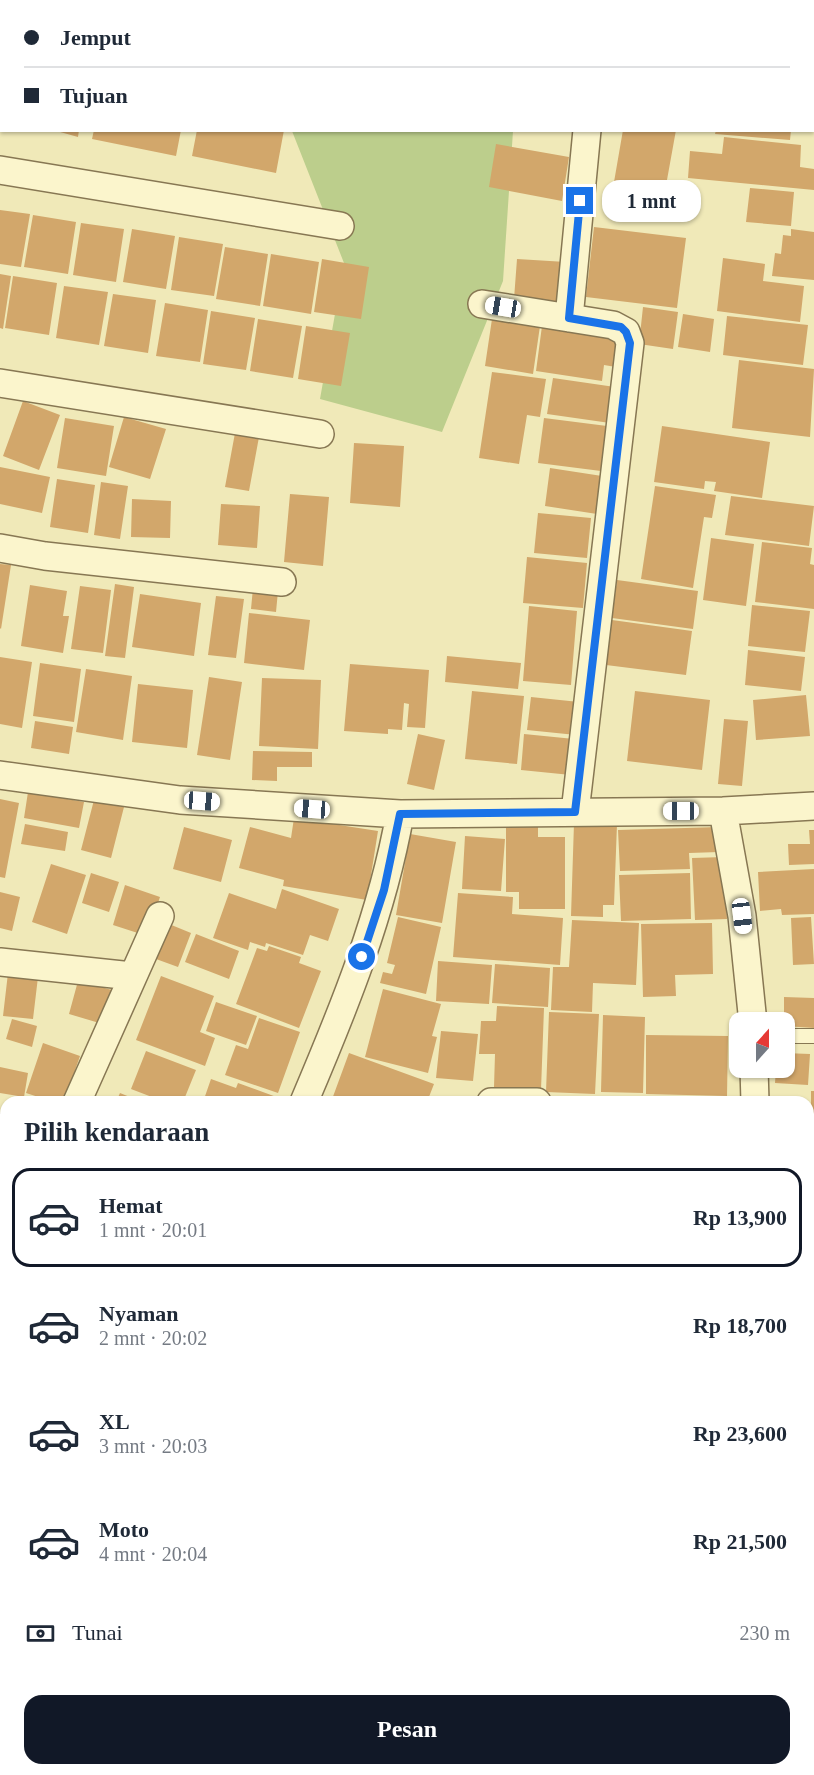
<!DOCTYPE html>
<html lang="id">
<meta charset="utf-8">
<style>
:root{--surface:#fff;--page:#f6f6f7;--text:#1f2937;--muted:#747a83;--line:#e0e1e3;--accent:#111827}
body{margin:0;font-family:"Times New Roman",serif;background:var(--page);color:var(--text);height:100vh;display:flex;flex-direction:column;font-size:22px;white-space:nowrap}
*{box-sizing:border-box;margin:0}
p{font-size:20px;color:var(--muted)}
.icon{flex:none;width:33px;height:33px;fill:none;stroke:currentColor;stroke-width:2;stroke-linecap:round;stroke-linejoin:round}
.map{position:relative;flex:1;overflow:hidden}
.panel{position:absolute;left:0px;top:1096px;width:814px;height:680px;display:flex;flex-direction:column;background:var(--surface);border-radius:18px 18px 0 0;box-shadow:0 2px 4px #0004}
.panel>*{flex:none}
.banner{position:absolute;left:0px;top:0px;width:814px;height:132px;box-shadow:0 2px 4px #0004;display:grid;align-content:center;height:132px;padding:0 24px;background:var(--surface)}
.needle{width:39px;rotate:21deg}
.buttons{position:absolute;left:729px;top:1012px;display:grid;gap:12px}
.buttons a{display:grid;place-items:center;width:66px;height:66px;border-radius:12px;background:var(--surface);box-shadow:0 2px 4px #0004;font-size:30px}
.end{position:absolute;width:27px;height:27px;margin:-14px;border:8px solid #1a73e8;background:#fff;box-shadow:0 0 0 3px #fff}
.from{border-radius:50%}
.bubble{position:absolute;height:42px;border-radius:18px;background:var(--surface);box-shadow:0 2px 4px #0004;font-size:20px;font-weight:600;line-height:42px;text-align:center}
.car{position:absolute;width:18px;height:36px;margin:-18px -9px;border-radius:8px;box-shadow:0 0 4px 2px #0007;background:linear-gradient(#fff 24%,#345 0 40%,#fff 0 76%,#345 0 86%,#fff 0)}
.banner b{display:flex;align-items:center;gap:21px;height:57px;font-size:22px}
.banner b+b{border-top:2px solid var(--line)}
.banner i{width:15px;height:15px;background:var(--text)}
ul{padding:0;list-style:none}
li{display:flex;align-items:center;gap:18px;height:99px;margin:0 12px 9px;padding:0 12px;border:3px solid transparent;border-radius:18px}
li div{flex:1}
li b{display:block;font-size:22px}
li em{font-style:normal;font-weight:600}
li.active{border-color:var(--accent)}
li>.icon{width:54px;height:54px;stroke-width:1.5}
h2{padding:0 24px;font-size:27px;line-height:72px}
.pay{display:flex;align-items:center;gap:15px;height:66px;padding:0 24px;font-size:22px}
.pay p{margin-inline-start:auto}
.primary-button{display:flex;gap:12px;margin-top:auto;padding:12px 24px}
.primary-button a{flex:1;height:69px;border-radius:18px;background:var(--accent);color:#fff;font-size:24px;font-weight:600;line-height:69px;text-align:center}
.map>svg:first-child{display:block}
</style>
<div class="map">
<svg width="814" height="1775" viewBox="0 0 814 1775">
<rect width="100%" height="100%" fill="#f0e9b8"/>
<path fill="#bcce8c" d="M267,0H521V2Z
M292,131H513L503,281L442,432L320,399L344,263Z"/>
<path fill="#d2a76b" d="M53,130H79L78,137Z
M94,130H181L176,156L92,139Z
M197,130H284L276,173L192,156Z
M623,130H676L665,191L614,182Z
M716,130H791L790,140L715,134Z
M724,137L801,145L800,167L814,169V190L688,178L690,151L722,154Z
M496,144L569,157L562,201L489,187Z
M750,188L794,192L791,226L746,222Z
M0,210L30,214L21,267L0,264Z
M33,215L76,222L68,274L24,267Z
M81,223L124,229L116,282L73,275Z
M594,227L686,238L677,308L586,297Z
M132,229L175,236L166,289L123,282Z
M791,229L814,232V280L772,276L775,253L781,254L783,235L791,236Z
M179,237L223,244L214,296L171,290Z
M225,247L268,254L260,306L216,299Z
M271,254L319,262L311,314L263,306Z
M723,258L765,264L763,281L804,286L800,322L717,311Z
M322,259L369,267L361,319L314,312Z
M517,259L566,262L564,302L514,299Z
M0,274L11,276L3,329L0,328Z
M13,276L57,283L49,335L5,328Z
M64,286L108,292L99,345L56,338Z
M113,294L156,300L148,353L104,346Z
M165,303L208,310L200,362L156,356Z
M643,307L678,312L673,349L639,344Z
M211,311L255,318L246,370L203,364Z
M683,314L714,319L710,352L678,347Z
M727,316L808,325L803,365L723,355Z
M258,319L302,326L293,378L250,371Z
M492,319L540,326L533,374L485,366Z
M306,326L350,333L341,386L298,379Z
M542,326L620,338L616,367L604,365L602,381L536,371Z
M739,360L814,369L810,437L732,428Z
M492,372L546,379L540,417L527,415L519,464L479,458Z
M553,378L615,387L610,423L547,414Z
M23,401L60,415L39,470L3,456Z
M124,417L166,429L150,479L109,467Z
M65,418L114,426L106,476L57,468Z
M544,418L607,426L601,471L538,463Z
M662,426L770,442L762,498L714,491L716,482L705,481L704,489L654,482Z
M235,433L259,437L249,491L225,487Z
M354,443L404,446L400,507L350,503Z
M0,467L50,477L42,513L0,504Z
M550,468L602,476L597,514L545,506Z
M57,479L95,485L88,533L50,527Z
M101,482L128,486L120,539L94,535Z
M655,486L716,495L712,518L704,517L693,588L641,579Z
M290,494L329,497L323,566L284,562Z
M731,496L814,506L809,546L725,535Z
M132,499L171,501L170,538L131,537Z
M221,504L260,506L257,548L218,545Z
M538,513L591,518L587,558L534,553Z
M711,538L754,544L746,606L703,600Z
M762,542L812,548L810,564L814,565V609L755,602Z
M527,557L587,563L583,608L523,603Z
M0,564L11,565L1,629L0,628Z
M617,580L698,591L693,629L612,618Z
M115,584L134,587L125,658L105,656Z
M30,585L67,591L63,616H69L63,653L21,646Z
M80,586L111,590L103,653L71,649Z
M253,588L278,591L276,612L251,609Z
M140,594L201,603L194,656L132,647Z
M216,596L244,599L236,658L208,655Z
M752,605L810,611L805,652L748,646Z
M529,606L577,611L571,685L523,681Z
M249,613L310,620L304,670L244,663Z
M612,620L692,631L686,675L606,665Z
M748,650L805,657L801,691L745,685Z
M447,656L521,663L518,689L445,682Z
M0,657L32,662L22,728L0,724Z
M40,663L81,669L74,722L33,716Z
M350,664L429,670L425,728L407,727L409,704L404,703L402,730L388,729V734L344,731Z
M86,669L132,676L123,740L76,732Z
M209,677L242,682L230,760L197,755Z
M262,678L321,680L318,749L259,746Z
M138,684L193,690L187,748L132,742Z
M472,691L524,696L517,764L465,759Z
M635,691L710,700L702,770L627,761Z
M806,695L810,736L756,740L753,700Z
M531,697L579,702L576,735L527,730Z
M724,719L748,721L742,786L718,784Z
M35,721L73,727L69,754L31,748Z
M418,734L445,740L434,790L407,784Z
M524,734L574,739L571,775L521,770Z
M253,751L312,752V767H277V781L252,780Z
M28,792L84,802L79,828L24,818Z
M0,799L19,803L5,878L0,877Z
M94,800L124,807L111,858L81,850Z
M294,818L378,831L367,900L283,886L284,880L239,868L250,827L291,838Z
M506,821H538V837H565V909H519V892H506Z
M574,823L617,824L614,905H603V917L571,916Z
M25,824L68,832L65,851L21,844Z
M184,827L232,840L221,882L173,869Z
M719,827V852L689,853L690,869L620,871L618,830Z
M809,830H814V864L789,865L788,844H810Z
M410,834L456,842L442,923L396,915Z
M465,836L505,839L501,891L462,889Z
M724,857L727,919L695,920L692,858Z
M51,864L86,875L67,934L32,922Z
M814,869V914L782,915L781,909L760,911L758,872Z
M91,873L119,882L109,912L82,903Z
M690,873L691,919L621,921L619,875Z
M125,885L160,897L147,936L113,925Z
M282,889L339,909L328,941L310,935L303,955L266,943L265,947L250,942L248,950L213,938L229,893L276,909Z
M0,892L20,897L12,931L0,928Z
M458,893L513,897L512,914L563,918L560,965L453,957Z
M398,917L441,927L426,994L380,983L383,972L392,974L395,965L387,963Z
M811,917L814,964L793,965L791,918Z
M572,920L639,923L636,985L593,983L592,1012L551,1010L553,967H569Z
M712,923L713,974L675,975L676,996L643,997L641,924Z
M169,924L191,933L178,967L156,959Z
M196,934L239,951L229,979L185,962Z
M269,946L301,957L299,963L321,971L299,1028L236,1004L257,948L267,951Z
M438,961L492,965L489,1004L436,1001Z
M495,964L550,968L548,1007L492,1003Z
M8,973L38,977L33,1019L3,1016Z
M161,976L214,996L200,1032L215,1038L205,1066L136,1040Z
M78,981L116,991L106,1025L69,1014Z
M383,989L441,1004L432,1036L437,1037L428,1073L365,1057Z
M784,997L814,998V1028L784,1026Z
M216,1002L257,1016L246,1045L206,1031Z
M497,1006L544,1008L541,1090L494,1087L495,1054H479L481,1021H496Z
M549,1012L599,1014L595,1094L546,1092Z
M603,1015L645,1017L643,1093L601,1092Z
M259,1018L300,1032L278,1093L225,1075L236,1045L248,1049Z
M12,1019L37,1026L32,1047L6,1039Z
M441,1031L478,1034L473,1081L436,1078Z
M646,1035L728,1036L727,1096L646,1094Z
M43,1043L80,1056L64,1102H54L26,1093Z
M146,1051L196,1070L183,1102H165L131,1089Z
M349,1053L434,1084L427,1102H331Z
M784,1053L810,1054L808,1085L775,1083L776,1068H784Z
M0,1067L28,1073L24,1097L0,1093Z
M211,1079L236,1088L238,1083L290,1102H203Z
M811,1091H814V1127H811Z
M120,1093L142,1102H116Z
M0,1163L6,1164V1200L0,1199Z
M808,1209H814V1259L808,1258Z
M808,1303H814V1393H808Z
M6,1309V1330L0,1328Z
M3,1385L6,1386V1407L0,1405Z
M0,1413L6,1415V1436L0,1434Z
M808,1424H814V1500L808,1499Z
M0,1500L6,1502V1541L0,1539Z
M6,1576V1602L0,1599V1590Z
M0,1603L6,1605V1696L0,1694Z
M814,1671V1719L808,1718V1687Z
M0,1706L6,1708V1726L0,1741Z
M808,1721L814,1723V1765L808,1763Z
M808,1765L814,1767V1775H779L780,1770H808Z
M73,1770H148L146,1775H71Z
M153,1770H197L210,1775H151Z
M357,1770H409V1775H356Z
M411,1770H465V1775H410Z
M523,1770H548L547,1775H522Z
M597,1770H652L653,1775H598Z
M720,1770H776V1775H720Z"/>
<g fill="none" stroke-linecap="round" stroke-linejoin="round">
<g stroke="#877753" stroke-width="16">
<path id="lane" d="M784,1036H814"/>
</g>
<g stroke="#877753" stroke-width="30">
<path id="street" d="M599,2V0
M0,170L340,226
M482,304L613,325L626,332L630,343L575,812
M569,318L587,130
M0,383L320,434
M0,548L45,556L282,582
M0,775L180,800L400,814L723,811L814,806
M723,811L742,916L753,1023
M0,962L132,976
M754,1068L755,1102
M77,1102L160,916
M304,1102C344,1008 382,915 400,814
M491,1102H537
M0,1128L6,1129
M808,1205H814
M0,1284L6,1270
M808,1293H814
M0,1363L6,1366
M27,1775L29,1770
M249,1775L251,1770
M474,1775V1770
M692,1775V1770"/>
</g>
<use href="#lane" stroke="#fbf5cc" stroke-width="14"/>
<use href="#street" stroke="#fbf5cc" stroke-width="27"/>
</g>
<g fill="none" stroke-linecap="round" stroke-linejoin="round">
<path stroke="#1a73e8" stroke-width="8" d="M362,957L384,890L400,814L575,812L630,343L626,332L621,327L569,318L580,201"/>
</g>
</svg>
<div class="buttons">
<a><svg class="needle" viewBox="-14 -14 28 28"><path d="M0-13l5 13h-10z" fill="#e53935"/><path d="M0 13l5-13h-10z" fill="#747a83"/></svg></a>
</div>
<i class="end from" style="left:362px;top:957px"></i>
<i class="end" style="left:580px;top:201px"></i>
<div class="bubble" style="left:602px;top:180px;width:99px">1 mnt</div>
<i class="car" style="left:503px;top:307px;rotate:279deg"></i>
<i class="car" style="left:202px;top:801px;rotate:94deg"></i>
<i class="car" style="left:312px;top:809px;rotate:274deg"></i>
<i class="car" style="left:681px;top:811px;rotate:270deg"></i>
<i class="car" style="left:742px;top:916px;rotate:173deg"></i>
<div class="banner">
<b><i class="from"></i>Jemput</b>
<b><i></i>Tujuan</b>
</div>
<section class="panel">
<h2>Pilih kendaraan</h2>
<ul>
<li class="active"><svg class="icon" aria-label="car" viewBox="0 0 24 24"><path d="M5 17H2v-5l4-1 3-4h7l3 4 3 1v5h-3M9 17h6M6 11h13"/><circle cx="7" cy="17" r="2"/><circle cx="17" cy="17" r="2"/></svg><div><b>Hemat</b><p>1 mnt · 20:01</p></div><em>Rp 13,900</em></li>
<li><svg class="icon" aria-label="car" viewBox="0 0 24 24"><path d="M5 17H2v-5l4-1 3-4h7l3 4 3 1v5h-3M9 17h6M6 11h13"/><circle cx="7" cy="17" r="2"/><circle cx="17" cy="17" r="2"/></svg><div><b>Nyaman</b><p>2 mnt · 20:02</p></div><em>Rp 18,700</em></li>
<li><svg class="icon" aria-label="car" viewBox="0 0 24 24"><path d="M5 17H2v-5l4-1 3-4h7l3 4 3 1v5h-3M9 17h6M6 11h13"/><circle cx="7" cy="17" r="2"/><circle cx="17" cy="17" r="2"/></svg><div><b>XL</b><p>3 mnt · 20:03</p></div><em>Rp 23,600</em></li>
<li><svg class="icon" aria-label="car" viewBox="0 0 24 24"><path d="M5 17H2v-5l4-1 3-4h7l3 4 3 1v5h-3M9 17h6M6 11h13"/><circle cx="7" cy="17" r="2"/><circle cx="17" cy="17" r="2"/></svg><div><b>Moto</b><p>4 mnt · 20:04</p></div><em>Rp 21,500</em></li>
</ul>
<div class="pay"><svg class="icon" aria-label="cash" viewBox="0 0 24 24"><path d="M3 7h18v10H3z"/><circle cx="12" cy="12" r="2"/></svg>Tunai<p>230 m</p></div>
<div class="primary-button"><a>Pesan</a></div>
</section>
</div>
